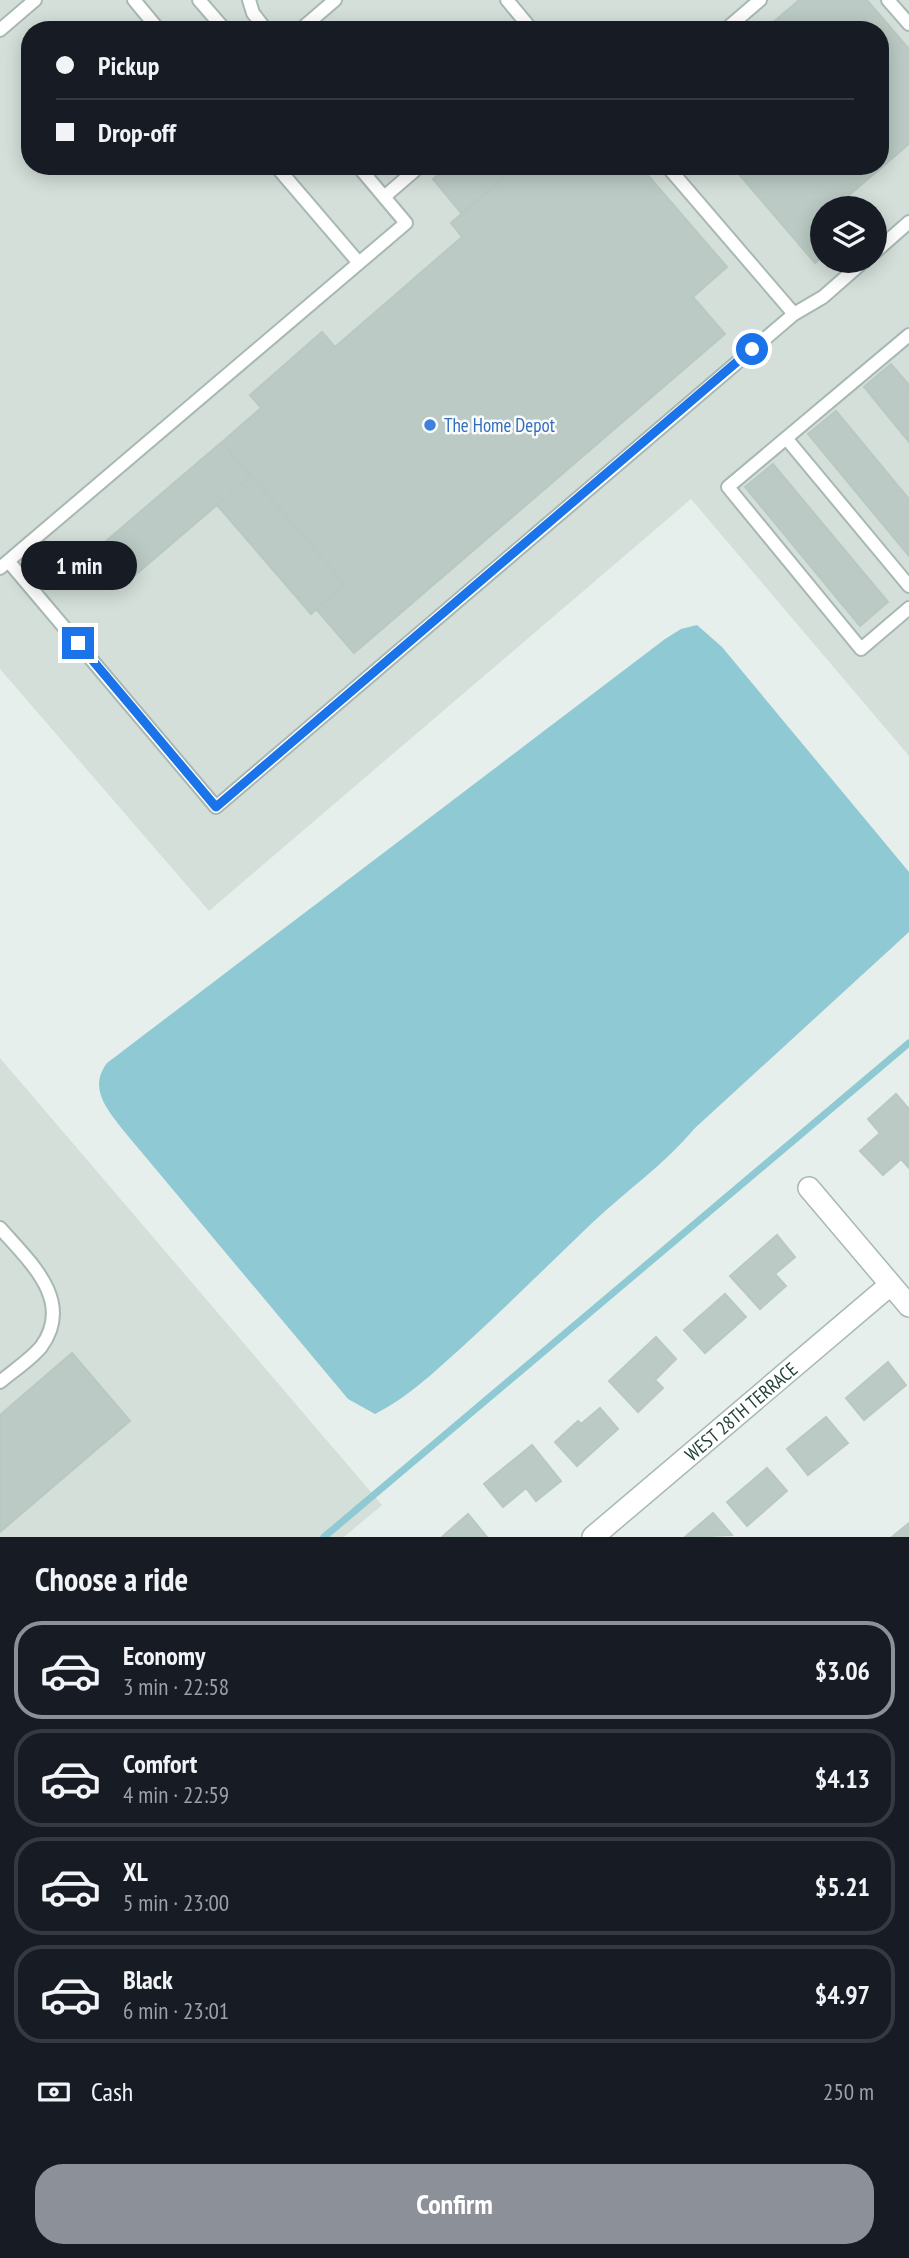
<!DOCTYPE html>
<meta charset="utf-8">
<style>
:root{--surface:#171b24;--page:#20242c;--text:#f1f3f6;--muted:#9ea1a6;--line:#363941;--accent:#8c9099}
body{margin:0;font-family:"PT Sans Narrow",sans-serif;background:var(--page);color:var(--text);height:100vh;display:flex;flex-direction:column;font-size:26px;white-space:nowrap}
*{box-sizing:border-box;margin:0}
p{font-size:23px;color:var(--muted)}
.icon{flex:none;width:38px;height:38px;fill:none;stroke:currentColor;stroke-width:2;stroke-linecap:round;stroke-linejoin:round}
.map{position:relative;height:1537px;overflow:hidden}
.side{display:flex;flex-direction:column;background:var(--surface);flex:1}
.side>*{flex:none}
.top-card{position:absolute;left:21px;top:21px;width:868px;height:154px;border-radius:28px;box-shadow:0 4px 18px #0003;display:grid;align-content:center;height:154px;padding:0 35px;background:var(--surface)}
.tools{position:absolute;left:810px;top:196px;display:grid;gap:14px}
.tools a{display:grid;place-items:center;width:77px;height:77px;border-radius:50%;background:var(--surface);box-shadow:0 4px 18px #0003;font-size:35px}
.end{position:absolute;width:32px;height:32px;margin:-16px;border:9px solid #1a73e8;background:#fff;box-shadow:0 0 0 4px #fff}
.from{border-radius:50%}
.bubble{position:absolute;height:49px;border-radius:24px;background:var(--surface);box-shadow:0 4px 18px #0003;font-size:23px;font-weight:700;line-height:49px;text-align:center}
.top-card b{display:flex;align-items:center;gap:24px;height:66px;font-size:26px}
.top-card b+b{border-top:2px solid var(--line)}
.top-card i{width:18px;height:18px;background:var(--text)}
ul{padding:0;list-style:none}
li{display:flex;align-items:center;gap:21px;height:98px;margin:0 14px 10px;padding:0 21px;border:4px solid var(--line);border-radius:28px}
li div{flex:1}
li b{display:block;font-size:26px}
li em{font-style:normal;font-weight:700}
li.on{border-color:var(--accent)}
li>.icon{width:63px;height:63px;stroke-width:1.5}
h2{padding:0 35px;font-size:32px;line-height:84px}
.pay{display:flex;align-items:center;gap:18px;height:77px;padding:0 35px;font-size:26px}
.pay p{margin-inline-start:auto}
.action{display:flex;gap:14px;margin-top:auto;padding:14px 35px}
.action a{flex:1;height:80px;border-radius:28px;background:var(--accent);color:#fff;font-size:28px;font-weight:700;line-height:80px;text-align:center}
.map>svg:first-child{display:block}
</style>
<div class="map">
<svg width="909" height="1537" viewBox="0 0 909 1537">
<rect width="100%" height="100%" fill="#e6efeb"/>
<path fill="#d4dfda" fill-rule="evenodd" d="M0,0H909V756L691,499L209,911L0,669ZM30,30H880V166H30ZM822,208H875V261H822Z
M0,1058L382,1505L344,1537H0Z"/>
<path fill="#8ec9d4" d="M697,625L722,647L909,872V932L695,1128C665,1164 626,1191 592,1223C548,1265 505,1308 460,1349C433,1373 407,1398 375,1414L348,1399L123,1130C107,1109 88,1088 107,1063L665,639L681,629Z"/>
<g fill="none" stroke-linecap="round" stroke-linejoin="round">
<path stroke="#8ec9d4" stroke-width="7" d="M324,1537L909,1043"/>
</g>
<path fill="#bbcac4" stroke="#b8c9c2" stroke-width="2" d="M799,0H867L909,49V144L834,208H822V257L815,263L732,166H880V30H764Z
M448,166H517L462,214L433,179Z
M517,166H525L534,177L546,166H581L587,173L595,166H640L727,267L693,297L725,334L354,653L316,609L345,584L222,442L261,408L250,395L322,332L335,347L462,237L451,223Z
M891,364L909,385V442L864,387Z
M836,411L909,499V556L808,434Z
M222,442L251,476L128,581L99,547Z
M773,464L888,602L860,626L745,487Z
M251,476L345,584L311,614L217,505Z
M896,1094L909,1109V1168L901,1159L883,1175L860,1151L880,1133L868,1119Z
M777,1235L795,1257L775,1274L786,1286L760,1309L730,1276Z
M725,1294L746,1317L705,1353L684,1330Z
M656,1337L676,1359L655,1380L663,1388L638,1412L609,1381Z
M72,1353L130,1421L0,1532V1415Z
M888,1362L906,1385L864,1420L846,1398Z
M600,1408L618,1429L577,1466L555,1442L578,1421L581,1424Z
M826,1417L848,1443L808,1475L787,1449Z
M532,1445L561,1481L536,1501L526,1488L503,1507L484,1484Z
M767,1468L787,1491L747,1526L727,1502Z
M713,1513L732,1535L685,1537Z
M468,1514L487,1537H442Z
M909,1523V1537H892Z"/>
<g fill="none" stroke-linecap="round" stroke-linejoin="round">
<g stroke="#a8b8b2" stroke-width="16">
<path id="service" d="M134,0L159,30
M199,0L225,30
M249,0L253,13L266,30
M507,0L532,30
M888,0L909,24
M0,30L35,0
M300,30L335,0
M725,30L760,0
M276,166L359,263
M667,166L794,314
M384,197L420,166
M875,252L909,222
M909,335L728,487L861,649L909,608
M786,438L909,586
M9,562L216,807L794,314L823,297L864,261
M0,568L406,223L358,166
M0,1228C29,1261 75,1301 41,1347C30,1360 13,1371 0,1382"/>
</g>
<g stroke="#a8b8b2" stroke-width="24">
<g id="minor">
<path d="M809,1188L909,1306"/>
<path id="s1" d="M593,1537L890,1285"/>
</g>
</g>
<use href="#service" stroke="#fff" stroke-width="12"/>
<use href="#minor" stroke="#fff" stroke-width="21"/>
</g>
<g fill="none" stroke-linecap="round" stroke-linejoin="round">
<path stroke="#1a73e8" stroke-width="9" d="M78,643L216,807L752,349"/>
</g>
<circle fill="#3f7fe0" stroke="#f7fbf9" stroke-width="2.5" cx="430" cy="425" r="7"/>
<g text-anchor="middle" stroke-width="5" stroke-linejoin="round" paint-order="stroke">
<g font-size="19" fill="#366cbe" stroke="#f7fbf9" text-anchor="start">
<text x="444" y="432">The Home Depot</text>
</g>
<g font-size="19" fill="#24423a" stroke="#f7fbf9">
<text dy="7" stroke="none"><textPath href="#s1" startOffset="194">WEST 28TH TERRACE</textPath></text>
</g>
</g>
</svg>
<div class="tools">
<a><svg class="icon" aria-label="layers" viewBox="0 0 24 24"><path d="M12 4l9 5-9 5-9-5zM3 14l9 5 9-5"/></svg></a>
</div>
<i class="end from" style="left:752px;top:349px"></i>
<i class="end" style="left:78px;top:643px"></i>
<div class="bubble" style="left:21px;top:541px;width:116px">1 min</div>
<div class="top-card">
<b><i class="from"></i>Pickup</b>
<b><i></i>Drop-off</b>
</div>
</div>
<section class="side">
<h2>Choose a ride</h2>
<ul>
<li class="on"><svg class="icon" aria-label="car" viewBox="0 0 24 24"><path d="M5 17H2v-5l4-1 3-4h7l3 4 3 1v5h-3M9 17h6M6 11h13"/><circle cx="7" cy="17" r="2"/><circle cx="17" cy="17" r="2"/></svg><div><b>Economy</b><p>3 min · 22:58</p></div><em>$3.06</em></li>
<li><svg class="icon" aria-label="car" viewBox="0 0 24 24"><path d="M5 17H2v-5l4-1 3-4h7l3 4 3 1v5h-3M9 17h6M6 11h13"/><circle cx="7" cy="17" r="2"/><circle cx="17" cy="17" r="2"/></svg><div><b>Comfort</b><p>4 min · 22:59</p></div><em>$4.13</em></li>
<li><svg class="icon" aria-label="car" viewBox="0 0 24 24"><path d="M5 17H2v-5l4-1 3-4h7l3 4 3 1v5h-3M9 17h6M6 11h13"/><circle cx="7" cy="17" r="2"/><circle cx="17" cy="17" r="2"/></svg><div><b>XL</b><p>5 min · 23:00</p></div><em>$5.21</em></li>
<li><svg class="icon" aria-label="car" viewBox="0 0 24 24"><path d="M5 17H2v-5l4-1 3-4h7l3 4 3 1v5h-3M9 17h6M6 11h13"/><circle cx="7" cy="17" r="2"/><circle cx="17" cy="17" r="2"/></svg><div><b>Black</b><p>6 min · 23:01</p></div><em>$4.97</em></li>
</ul>
<div class="pay"><svg class="icon" aria-label="cash" viewBox="0 0 24 24"><path d="M3 7h18v10H3z"/><circle cx="12" cy="12" r="2"/></svg>Cash<p>250 m</p></div>
<div class="action"><a>Confirm</a></div>
</section>
